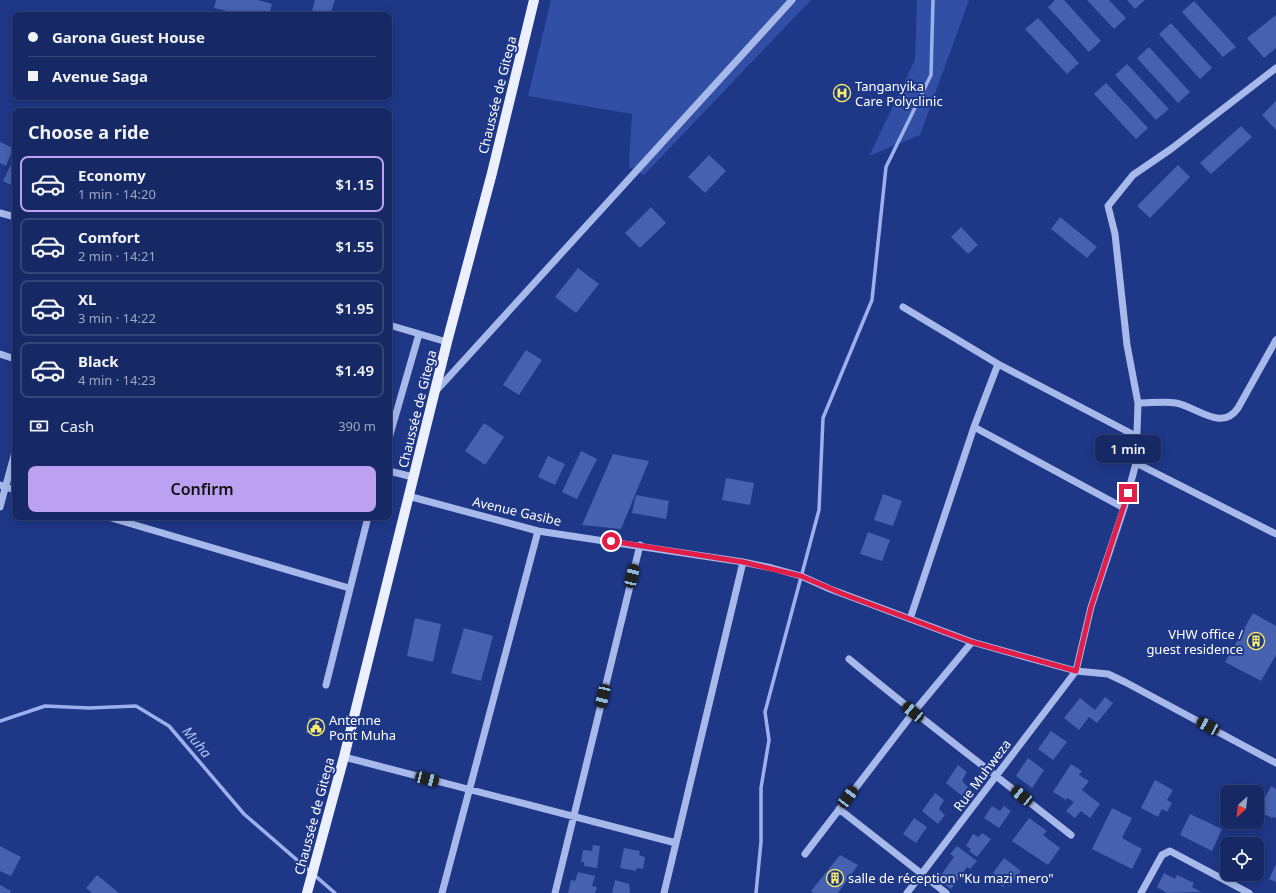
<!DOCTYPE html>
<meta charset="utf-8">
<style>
:root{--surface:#162965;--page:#23356e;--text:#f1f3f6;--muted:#9ea6bf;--line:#354579;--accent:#bca0f2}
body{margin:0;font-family:"Noto Sans",sans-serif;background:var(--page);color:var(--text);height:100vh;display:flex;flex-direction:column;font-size:15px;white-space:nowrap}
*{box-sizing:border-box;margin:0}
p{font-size:13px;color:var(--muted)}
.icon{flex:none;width:22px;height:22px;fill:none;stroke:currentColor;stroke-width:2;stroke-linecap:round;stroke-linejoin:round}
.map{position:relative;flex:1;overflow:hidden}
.drawer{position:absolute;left:12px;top:108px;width:380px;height:412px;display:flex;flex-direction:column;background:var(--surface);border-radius:8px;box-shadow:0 2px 10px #0003,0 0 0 1px var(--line)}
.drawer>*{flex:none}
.top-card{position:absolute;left:12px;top:12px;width:380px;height:88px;border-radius:8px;box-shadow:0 2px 10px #0003,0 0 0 1px var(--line);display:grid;align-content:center;height:88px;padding:0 16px;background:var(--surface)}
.needle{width:26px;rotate:207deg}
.fabs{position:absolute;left:1220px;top:785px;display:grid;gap:8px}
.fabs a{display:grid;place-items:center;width:44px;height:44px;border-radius:8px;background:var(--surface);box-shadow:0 2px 10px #0003,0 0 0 1px var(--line);font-size:20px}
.end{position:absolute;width:18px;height:18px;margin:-9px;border:5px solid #e11d48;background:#fff;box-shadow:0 0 0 2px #fff}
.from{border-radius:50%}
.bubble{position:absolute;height:28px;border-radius:8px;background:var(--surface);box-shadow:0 2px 10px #0003,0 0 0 1px var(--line);font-size:13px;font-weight:600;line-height:28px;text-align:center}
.car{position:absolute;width:12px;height:24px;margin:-12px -6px;border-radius:5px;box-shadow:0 0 3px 1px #0007;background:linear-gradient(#222 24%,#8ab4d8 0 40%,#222 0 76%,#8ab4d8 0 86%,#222 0)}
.top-card b{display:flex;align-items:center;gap:14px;height:38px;font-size:15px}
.top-card b+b{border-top:1px solid var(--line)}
.top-card i{width:10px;height:10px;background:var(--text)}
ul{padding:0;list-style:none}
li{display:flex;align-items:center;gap:12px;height:56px;margin:0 8px 6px;padding:0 8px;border:2px solid var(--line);border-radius:8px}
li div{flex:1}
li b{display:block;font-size:15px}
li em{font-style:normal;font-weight:600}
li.on{border-color:var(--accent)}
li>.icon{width:36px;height:36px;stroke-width:1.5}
h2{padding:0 16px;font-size:18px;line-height:48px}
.pay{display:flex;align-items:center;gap:10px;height:44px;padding:0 16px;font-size:15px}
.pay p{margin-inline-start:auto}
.cta{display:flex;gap:8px;margin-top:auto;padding:8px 16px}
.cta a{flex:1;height:46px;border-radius:8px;background:var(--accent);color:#111;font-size:16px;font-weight:600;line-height:46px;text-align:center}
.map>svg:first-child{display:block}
</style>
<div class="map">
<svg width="1276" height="893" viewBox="0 0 1276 893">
<rect width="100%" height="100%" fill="#1e3787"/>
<path fill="#314fa5" d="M551,0H811L644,175L629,167L632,114L528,96Z
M917,0H969L920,135L869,156L915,60Z"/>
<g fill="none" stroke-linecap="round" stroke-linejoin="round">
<path stroke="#9bb1ed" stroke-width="3.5" d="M0,721L45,706L89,708L136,706L169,726L244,814L335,893
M756,893L761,842V788L769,740L765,712L819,510L823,418L872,300L886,167L931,75L933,0"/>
</g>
<path fill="#4661b0" d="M216,0H258L272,4L269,15H243L214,8Z
M315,0H335L330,15H311Z
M1055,0H1064L1101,41L1089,52L1048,7Z
M1087,0H1109L1126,18L1114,29Z
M1127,0H1145L1135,9Z
M1194,1L1236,47L1223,57L1182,12Z
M1276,15V48L1264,58L1247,38Z
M1038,18L1079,63L1067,74L1025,29Z
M1171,23L1212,68L1200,79L1159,34Z
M1149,47L1190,92L1178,103L1137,58Z
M1127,64L1169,109L1156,120L1115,75Z
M1106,83L1148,128L1136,139L1094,94Z
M1276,101V130L1262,115Z
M1241,126L1252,137L1211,174L1200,163Z
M0,142L13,148L6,166L0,163Z
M709,155L726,171L705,193L688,177Z
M15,156V187L3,181Z
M1178,165L1190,177L1150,218L1137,206Z
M651,207L666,223L640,248L625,233Z
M1060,217L1097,247L1087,258L1051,229Z
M961,227L978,245L968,254L951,237Z
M578,268L599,284L576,313L555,297Z
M526,350L542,360L519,395L503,385Z
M484,423L504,437L485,465L465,451Z
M581,451L597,459L577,499L562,492Z
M613,454L649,461L621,529L582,525Z
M548,456L565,464L555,485L538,477Z
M726,478L754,483L750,505L722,500Z
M883,494L902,501L893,526L874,520Z
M636,495L669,501L666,519L632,513Z
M868,532L890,540L882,561L860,554Z
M1253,613L1276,626V655L1261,681L1225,662Z
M415,618L441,624L433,662L407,656Z
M464,628L493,636L481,681L451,673Z
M1105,697L1113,703L1097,723L1089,717L1079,730L1064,718L1080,698L1095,710Z
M309,717L324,720L321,735L306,733Z
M1051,731L1067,742L1053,760L1038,749Z
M1028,758L1044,770L1032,788L1016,776Z
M1071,764L1082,771L1079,775L1089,781L1082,790L1100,804L1090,818L1081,811L1075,818L1066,811L1074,802L1067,798L1066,800L1053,792Z
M958,765L967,772L962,781L968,787L962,796L946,783Z
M1155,780L1173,790L1167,800L1172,803L1167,812L1162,809L1158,817L1141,808Z
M1271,786L1276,789V818L1273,817L1272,818L1258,811Z
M935,793L944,800L939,809L945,815L938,824L922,811Z
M992,806L1000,811L1004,806L1011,811L999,828L984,818Z
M1112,808L1132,818L1122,838L1142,849L1132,869L1092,849Z
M1190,814L1222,829L1212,851L1180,835Z
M914,818L927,827L916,843L903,834Z
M1029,818L1047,831L1043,835L1060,848L1048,865L1012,841Z
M982,833L991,839L977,857L969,851L971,849L966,846L973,834L979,837Z
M1239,837L1253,844H1235Z
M593,845L600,846L597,868L584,866V862H581L583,850L592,851Z
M0,846L21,857L11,876L0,871Z
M957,846L977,861L970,869L967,867L951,889L938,879L954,857L950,854Z
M1257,846L1265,850L1257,865Z
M624,848L640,851L639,855L645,857L643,869L637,868L636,871L620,868Z
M840,855L858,865L838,893H813L811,891Z
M1004,858L1021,871L1010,886L1006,882L1003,887L993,880L996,875L993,873Z
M1276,864V882L1269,879Z
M578,872L595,876L592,886L597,887L595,893H568L571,880L575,881Z
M1164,873L1175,879L1177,875L1194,883L1192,887L1202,892L1167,893L1157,887Z
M97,875L119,893H92L86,888Z
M615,880L629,884L630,893H612Z
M0,885L11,891L10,893H0Z"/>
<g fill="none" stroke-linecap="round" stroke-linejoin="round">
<path stroke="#a7b9eb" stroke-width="7" d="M0,213L15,217
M903,307L998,364L1136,436
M389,325L447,342
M0,354L15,359
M436,391L792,0
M1138,403C1151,403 1164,401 1176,403C1197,407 1222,432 1238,408L1276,340
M974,427L1124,508
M389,438L419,334
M1136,463L1276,534
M389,471L413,477
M0,485L15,490
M408,496L538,531L743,562L772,568L801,576L830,589L972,642L1076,671L1108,674L1125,682L1276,763
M0,507L15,452
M108,517L349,588
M910,619L974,427L998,364
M849,659C922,720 997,776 1071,835
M326,685L368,517
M344,757L676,843
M839,809L946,893
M805,854L913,713L972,642
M442,893L538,531
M555,893L640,545
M664,893L743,562
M907,893L1076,671L1091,607L1124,508L1136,463L1138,403L1127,345L1115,234L1108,206L1133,175L1171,149L1276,68
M1141,893L1162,855L1170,851L1249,893"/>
<path stroke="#eceffe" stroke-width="10" d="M307,893L344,757L447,342L492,173L534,0"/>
</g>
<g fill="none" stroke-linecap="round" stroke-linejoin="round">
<path stroke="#e11d48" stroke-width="5" d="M611,541L743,562L801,576L843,594L972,642L1076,671L1091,607L1128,493"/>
</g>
<defs>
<g id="hospital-ring" transform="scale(0.9)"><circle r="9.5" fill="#1e3787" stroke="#faec66" stroke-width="1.5"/><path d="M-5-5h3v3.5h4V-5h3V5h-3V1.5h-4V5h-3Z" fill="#faec66"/></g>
<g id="building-ring" transform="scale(0.9)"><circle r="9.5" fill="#1e3787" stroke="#faec66" stroke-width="1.5"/><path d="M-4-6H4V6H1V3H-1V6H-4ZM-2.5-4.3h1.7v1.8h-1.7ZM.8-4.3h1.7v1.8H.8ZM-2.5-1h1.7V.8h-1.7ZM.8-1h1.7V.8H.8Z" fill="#faec66"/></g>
<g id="civic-ring" transform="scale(0.9)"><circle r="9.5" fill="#1e3787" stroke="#faec66" stroke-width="1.5"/><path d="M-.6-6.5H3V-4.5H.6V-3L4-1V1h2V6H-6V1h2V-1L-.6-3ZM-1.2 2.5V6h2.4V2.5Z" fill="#faec66"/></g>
</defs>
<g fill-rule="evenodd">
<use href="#hospital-ring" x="842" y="93"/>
<use href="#building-ring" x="1256" y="641"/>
<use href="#civic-ring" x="316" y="727"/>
<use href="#building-ring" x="835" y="878"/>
</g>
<g text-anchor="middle" stroke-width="4" stroke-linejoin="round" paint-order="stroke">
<g font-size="13" fill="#fff" stroke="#1e3787" text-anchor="start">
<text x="855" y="91">Tanganyika<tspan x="855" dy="15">Care Polyclinic</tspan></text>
<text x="1243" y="639" text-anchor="end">VHW office /<tspan x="1243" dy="15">guest residence</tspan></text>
<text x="329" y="725">Antenne<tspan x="329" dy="15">Pont Muha</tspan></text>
<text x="848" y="883">salle de réception "Ku mazi mero"</text>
</g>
<g font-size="13" fill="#fff" stroke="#1e3787">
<text transform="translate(497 95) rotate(-76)" y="5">Chaussée de Gitega</text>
<text transform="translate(417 409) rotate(-76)" y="5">Chaussée de Gitega</text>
<text transform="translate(517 511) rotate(13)" y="5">Avenue Gasibe</text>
<text transform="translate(982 775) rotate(-53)" y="5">Rue Muhweza</text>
<text transform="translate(314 816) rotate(-75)" y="5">Chaussée de Gitega</text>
</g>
<g font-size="14" font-style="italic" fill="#b3c3f2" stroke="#1e3787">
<text transform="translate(197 742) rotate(50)" y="5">Muha</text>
</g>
</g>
</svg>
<div class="fabs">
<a><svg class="needle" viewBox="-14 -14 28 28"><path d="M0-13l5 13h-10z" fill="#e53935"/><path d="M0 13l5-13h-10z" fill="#9ea6bf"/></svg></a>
<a><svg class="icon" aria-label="locate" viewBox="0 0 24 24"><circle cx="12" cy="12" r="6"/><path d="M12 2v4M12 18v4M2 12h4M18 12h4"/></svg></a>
</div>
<i class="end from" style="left:611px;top:541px"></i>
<i class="end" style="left:1128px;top:493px"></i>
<div class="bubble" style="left:1095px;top:435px;width:66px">1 min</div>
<i class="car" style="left:632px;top:576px;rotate:13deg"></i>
<i class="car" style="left:603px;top:696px;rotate:193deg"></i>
<i class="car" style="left:913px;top:712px;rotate:310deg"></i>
<i class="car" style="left:1208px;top:726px;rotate:298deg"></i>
<i class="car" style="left:427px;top:779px;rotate:104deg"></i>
<i class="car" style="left:1022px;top:796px;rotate:309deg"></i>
<i class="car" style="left:848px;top:797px;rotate:37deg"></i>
<div class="top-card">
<b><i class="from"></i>Garona Guest House</b>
<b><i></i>Avenue Saga</b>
</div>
<section class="drawer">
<h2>Choose a ride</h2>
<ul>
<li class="on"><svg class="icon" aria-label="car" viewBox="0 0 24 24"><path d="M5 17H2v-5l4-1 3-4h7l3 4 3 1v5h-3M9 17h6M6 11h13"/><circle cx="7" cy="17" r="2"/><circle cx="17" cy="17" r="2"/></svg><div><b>Economy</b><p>1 min · 14:20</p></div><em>$1.15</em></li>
<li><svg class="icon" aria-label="car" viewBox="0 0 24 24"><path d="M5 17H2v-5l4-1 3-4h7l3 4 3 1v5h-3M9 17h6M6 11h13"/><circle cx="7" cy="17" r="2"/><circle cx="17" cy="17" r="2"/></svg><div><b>Comfort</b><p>2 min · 14:21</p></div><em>$1.55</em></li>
<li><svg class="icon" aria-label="car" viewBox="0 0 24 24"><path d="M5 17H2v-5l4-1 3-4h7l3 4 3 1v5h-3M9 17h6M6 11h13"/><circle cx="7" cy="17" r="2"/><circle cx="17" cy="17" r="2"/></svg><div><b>XL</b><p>3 min · 14:22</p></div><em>$1.95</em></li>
<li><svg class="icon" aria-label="car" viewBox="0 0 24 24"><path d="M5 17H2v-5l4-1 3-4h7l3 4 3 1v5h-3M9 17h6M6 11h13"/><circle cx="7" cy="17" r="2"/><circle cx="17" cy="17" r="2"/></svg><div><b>Black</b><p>4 min · 14:23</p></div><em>$1.49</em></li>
</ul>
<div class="pay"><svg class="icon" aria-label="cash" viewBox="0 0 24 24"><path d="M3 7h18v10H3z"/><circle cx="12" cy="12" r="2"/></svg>Cash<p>390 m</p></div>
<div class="cta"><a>Confirm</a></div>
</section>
</div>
